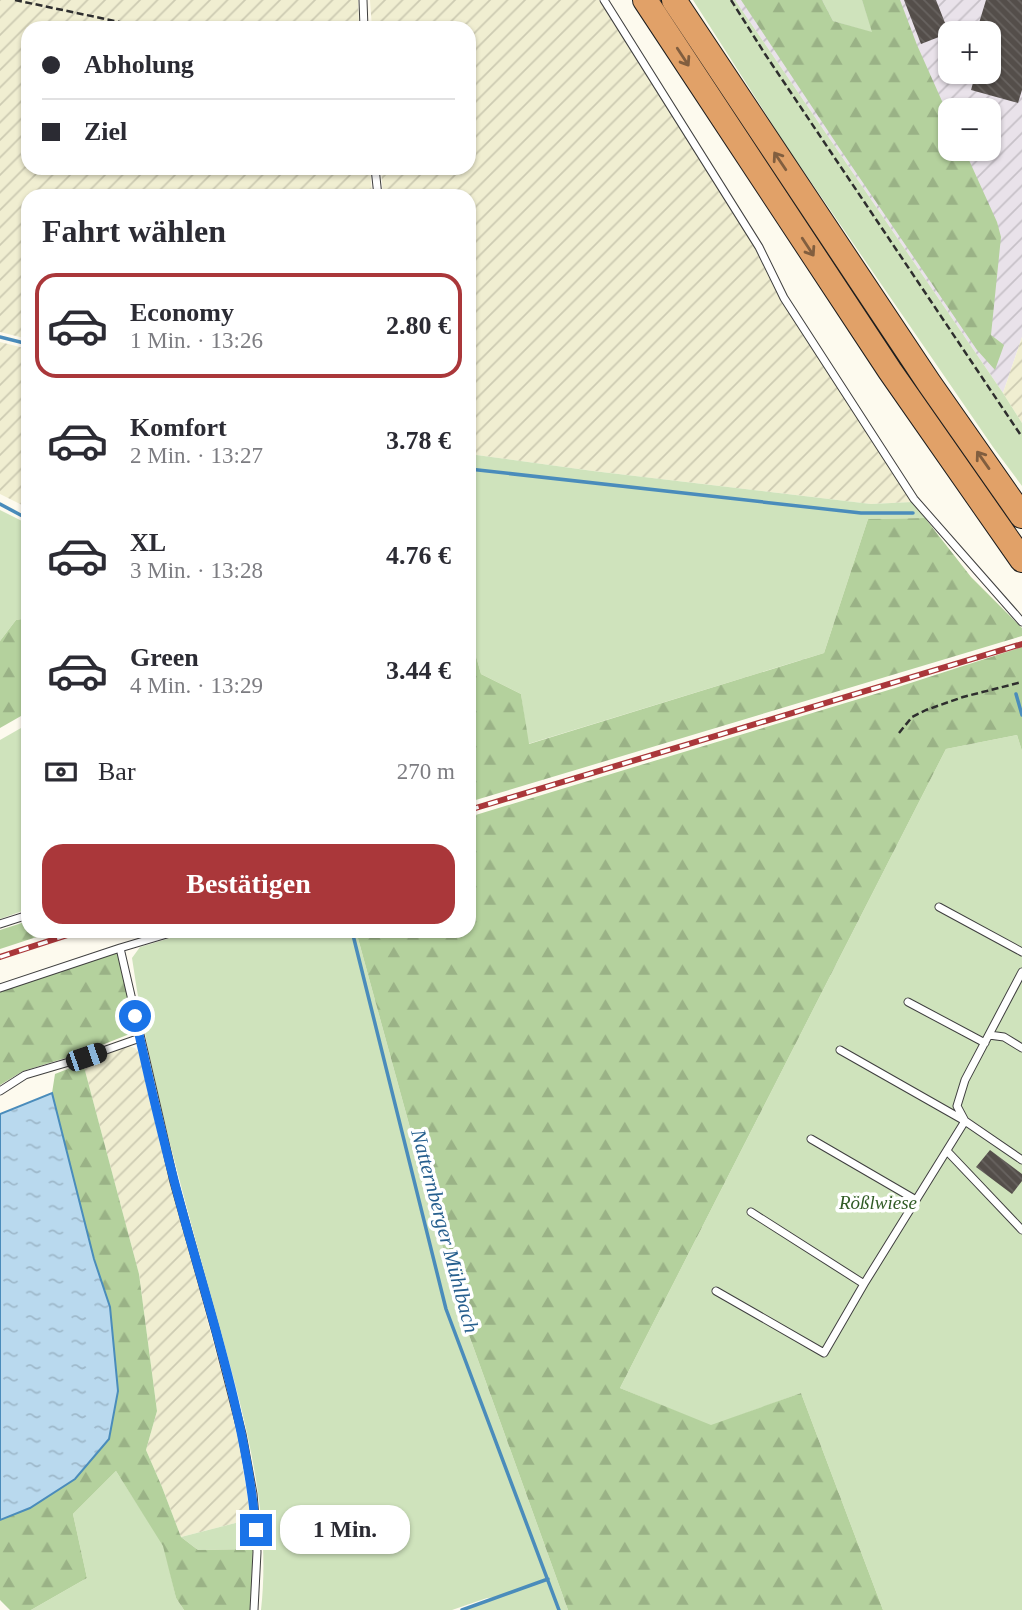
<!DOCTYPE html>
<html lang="de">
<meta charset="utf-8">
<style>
:root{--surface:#fff;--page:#f7f7f7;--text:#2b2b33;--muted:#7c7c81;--line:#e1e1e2;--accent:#aa373a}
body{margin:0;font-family:"Times New Roman",serif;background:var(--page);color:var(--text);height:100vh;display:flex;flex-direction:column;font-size:26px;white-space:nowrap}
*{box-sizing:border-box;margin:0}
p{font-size:23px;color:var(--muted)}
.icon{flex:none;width:38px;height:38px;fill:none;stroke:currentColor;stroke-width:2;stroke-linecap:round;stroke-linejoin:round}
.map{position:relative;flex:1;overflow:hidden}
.details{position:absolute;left:21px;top:189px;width:455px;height:749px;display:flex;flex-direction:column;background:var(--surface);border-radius:21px;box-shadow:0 2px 5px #0004}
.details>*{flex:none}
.top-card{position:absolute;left:21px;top:21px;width:455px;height:154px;border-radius:21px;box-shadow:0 2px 5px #0004;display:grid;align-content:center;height:154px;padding:0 21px;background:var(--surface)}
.fabs{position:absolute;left:938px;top:21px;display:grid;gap:14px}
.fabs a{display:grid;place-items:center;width:63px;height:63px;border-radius:14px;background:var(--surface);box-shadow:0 2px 5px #0004;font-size:35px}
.end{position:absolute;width:32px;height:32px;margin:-16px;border:9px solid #1a73e8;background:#fff;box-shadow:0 0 0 4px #fff}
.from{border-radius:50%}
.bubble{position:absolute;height:49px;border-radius:21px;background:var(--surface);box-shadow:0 2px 5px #0004;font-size:23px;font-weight:600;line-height:49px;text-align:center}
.car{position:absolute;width:21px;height:42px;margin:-21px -10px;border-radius:9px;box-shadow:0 0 5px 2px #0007;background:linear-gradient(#222 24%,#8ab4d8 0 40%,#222 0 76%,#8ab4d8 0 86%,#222 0)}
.top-card b{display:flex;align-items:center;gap:24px;height:66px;font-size:26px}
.top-card b+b{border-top:2px solid var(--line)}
.top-card i{width:18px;height:18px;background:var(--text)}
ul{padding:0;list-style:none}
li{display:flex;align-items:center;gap:21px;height:105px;margin:0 14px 10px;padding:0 7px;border:4px solid transparent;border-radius:21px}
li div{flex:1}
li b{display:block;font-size:26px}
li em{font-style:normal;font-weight:600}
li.on{border-color:var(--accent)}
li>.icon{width:63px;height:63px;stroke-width:1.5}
h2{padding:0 21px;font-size:32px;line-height:84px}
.pay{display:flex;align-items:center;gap:18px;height:77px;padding:0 21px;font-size:26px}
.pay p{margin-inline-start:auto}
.cta{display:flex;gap:14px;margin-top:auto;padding:14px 21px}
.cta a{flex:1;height:80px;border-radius:21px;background:var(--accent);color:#fff;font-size:28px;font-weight:600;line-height:80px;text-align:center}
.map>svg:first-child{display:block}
</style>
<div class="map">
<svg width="1022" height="1610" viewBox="0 0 1022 1610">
<defs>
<pattern id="industrial-furrows" width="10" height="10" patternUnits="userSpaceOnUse" patternTransform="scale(1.75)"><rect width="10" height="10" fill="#e9e2ea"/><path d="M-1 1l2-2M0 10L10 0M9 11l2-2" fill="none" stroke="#c7c1c8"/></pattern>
<pattern id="farmland-furrows" width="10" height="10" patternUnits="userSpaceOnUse" patternTransform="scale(1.75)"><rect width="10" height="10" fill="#f0eed1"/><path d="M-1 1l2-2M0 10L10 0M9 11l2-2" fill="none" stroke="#cdcbb2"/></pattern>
<pattern id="forest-firs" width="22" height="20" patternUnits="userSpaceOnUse" patternTransform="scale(1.75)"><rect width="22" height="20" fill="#b4d19d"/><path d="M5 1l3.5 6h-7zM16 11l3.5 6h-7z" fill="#9ab286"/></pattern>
<pattern id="water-ripples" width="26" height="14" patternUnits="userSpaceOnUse" patternTransform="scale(1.75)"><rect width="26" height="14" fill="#b9d9ee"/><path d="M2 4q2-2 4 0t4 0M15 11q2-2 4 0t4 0" fill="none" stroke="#9eb9cb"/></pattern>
<pattern id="building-back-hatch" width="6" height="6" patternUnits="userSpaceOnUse" patternTransform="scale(1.75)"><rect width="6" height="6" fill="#544e4a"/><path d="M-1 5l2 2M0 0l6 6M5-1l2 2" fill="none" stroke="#686360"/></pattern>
</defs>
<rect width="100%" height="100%" fill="#fdfaee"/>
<path fill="url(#industrial-furrows)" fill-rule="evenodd" d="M735,0H1022V337L1003,393ZM950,33H989V72H950ZM950,110H989V149H950Z"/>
<path fill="url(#farmland-furrows)" d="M0,0H358L359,28H28V168H370L372,196H28V339L0,332Z
M370,0H599L753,245L776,291L912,502L871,504L593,471L469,454V196H383L381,168H469V28H372Z
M1022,337V423L1003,393Z
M0,342L28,349V508L0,494Z
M128,1046L135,1048L139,1053L159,1139L227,1394L238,1438L251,1519L181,1537L162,1487L146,1450L157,1411L139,1274L83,1063Z"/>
<path fill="#cfe3bc" d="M693,0H735L1003,393L1022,423V486L993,447L787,147Z
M822,0H862L873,33L833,21Z
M469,454L593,471L871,504L912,502L925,518L868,519L824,653L528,744L521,694L481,674L469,631Z
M0,510L28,524V618L16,620L0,641Z
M28,724V909L0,919V740Z
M1017,735L1022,751V1610H883L801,1393L711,1426L620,1388L946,749Z
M194,931H356L460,1310L568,1610H466L499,1597L487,1598L452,1610H261C273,1504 238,1394 210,1293C180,1182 148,1071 132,958L140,947Z
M116,1471L164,1546L176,1598L184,1610H31L87,1578L73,1514Z
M251,1519L253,1549L198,1550L181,1537Z"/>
<path fill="url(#forest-firs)" d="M741,0H822L833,21L872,32L862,0H900L917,45L950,119V149H964L997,222L1001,237L991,335L1004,345L995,370L977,350L840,149Z
M925,518L971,577L1022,628V636L469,802V631L481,674L521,694L529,744L824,653L868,519Z
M28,618V712L0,728V641L16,620Z
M1022,647V751L1017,735L946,749L620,1388L711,1425L801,1393L883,1610H568L460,1310L356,931H469V817L895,688Z
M28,921V931H55L0,949V930Z
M120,948L137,1031L82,1053L23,1071L0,1085V988Z
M83,1063L139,1274L157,1411L146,1450L162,1487L181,1537L198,1550L253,1549L250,1610H184L176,1598L163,1546L116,1471L73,1514L87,1578L31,1610H10L0,1600V1520L30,1508L110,1307L94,1259L52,1093L55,1074Z"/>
<path fill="url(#water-ripples)" stroke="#4a8cbb" stroke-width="2" d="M52,1093L94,1259L110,1307L118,1391L109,1439L75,1479L30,1508L0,1520V1114Z"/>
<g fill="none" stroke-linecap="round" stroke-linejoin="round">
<path stroke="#4a8cbb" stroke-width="3.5" d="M0,337L28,344
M469,469L861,513H913
M0,504L28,519
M1016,694L1022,715
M352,931L446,1309L559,1610
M462,1610L548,1579"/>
</g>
<path fill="url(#building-back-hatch)" d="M904,0H936L949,33L921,44Z
M986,0H1022V90L1018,103L971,90L976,72H989V33H976Z
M990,1150L1022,1174V1181L1012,1194L976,1167Z"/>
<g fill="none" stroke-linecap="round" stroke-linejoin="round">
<g stroke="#3f3f3f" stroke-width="9">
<path id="lane" d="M363,0L364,28
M604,0L759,247L784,298L914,499L1022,622
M375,168L378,196
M939,907L1022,952
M0,924L28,915
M177,931L120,948L174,1182L216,1332L242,1434L253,1494L256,1529L257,1552L254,1610
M1022,972L965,1080L957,1106L965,1121L1022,1160
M0,988L120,948
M908,1002L985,1043
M989,1035L1004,1037L1022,1048
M0,1091L25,1075L86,1057L140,1038
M811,1139L916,1200
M947,1151L1022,1230
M751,1212L864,1284
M716,1291L824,1353L864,1284L965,1121L840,1050"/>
</g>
<g stroke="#1d1d1d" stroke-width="26">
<path id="highway" d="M645,0L890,371L1022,560
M674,0L929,383L1022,516"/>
</g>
<path stroke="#2e2e2e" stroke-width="2.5" stroke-dasharray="7 3.5" stroke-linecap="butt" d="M15,0L148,28
M731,0L765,54L1022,437
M899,733L912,717L926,710L963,697L1022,682"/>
<use href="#lane" stroke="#fff" stroke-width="7"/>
<use href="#highway" stroke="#e1a168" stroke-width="24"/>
<g stroke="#aa373a" stroke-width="6">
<path id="rail" d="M469,810L1022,644
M0,957L80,931"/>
</g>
<use href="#rail" stroke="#fff" stroke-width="3.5" stroke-dasharray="10" stroke-linecap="butt"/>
</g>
<defs><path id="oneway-shaft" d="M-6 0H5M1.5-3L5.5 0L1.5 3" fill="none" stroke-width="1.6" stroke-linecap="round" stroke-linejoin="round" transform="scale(1.75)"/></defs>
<g stroke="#815e3f">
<use href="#oneway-shaft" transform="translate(683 57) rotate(57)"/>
<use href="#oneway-shaft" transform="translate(780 161) rotate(-124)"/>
<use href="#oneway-shaft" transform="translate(808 247) rotate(57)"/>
<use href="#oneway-shaft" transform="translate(983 460) rotate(-125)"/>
</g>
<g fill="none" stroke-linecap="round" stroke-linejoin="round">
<path stroke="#1a73e8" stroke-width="9" d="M135,1016C151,1090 169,1165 190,1239C217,1334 247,1430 256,1530"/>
</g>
<g text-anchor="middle" stroke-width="7" stroke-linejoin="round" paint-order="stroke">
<g font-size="19" font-style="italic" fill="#305b25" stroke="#fff">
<text x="878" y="1209">Rößlwiese</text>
</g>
<g font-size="21" font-style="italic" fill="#265f8e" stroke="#fff">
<text transform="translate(445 1231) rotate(75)" y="7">Natternberger Mühlbach</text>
</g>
</g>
</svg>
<div class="fabs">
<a>+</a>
<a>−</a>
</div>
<i class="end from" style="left:135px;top:1016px"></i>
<i class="end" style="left:256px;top:1530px"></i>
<div class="bubble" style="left:280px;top:1505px;width:130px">1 Min.</div>
<i class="car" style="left:86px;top:1057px;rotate:71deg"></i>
<div class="top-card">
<b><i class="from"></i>Abholung</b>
<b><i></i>Ziel</b>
</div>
<section class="details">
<h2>Fahrt wählen</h2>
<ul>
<li class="on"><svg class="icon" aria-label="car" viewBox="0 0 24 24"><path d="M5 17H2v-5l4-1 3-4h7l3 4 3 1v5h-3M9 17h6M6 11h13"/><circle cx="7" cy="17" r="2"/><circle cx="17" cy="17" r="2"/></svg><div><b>Economy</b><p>1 Min. · 13:26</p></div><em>2.80 €</em></li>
<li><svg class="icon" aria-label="car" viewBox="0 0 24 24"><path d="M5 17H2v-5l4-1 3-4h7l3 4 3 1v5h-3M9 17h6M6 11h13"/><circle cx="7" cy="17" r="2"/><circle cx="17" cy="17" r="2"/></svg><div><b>Komfort</b><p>2 Min. · 13:27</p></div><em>3.78 €</em></li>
<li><svg class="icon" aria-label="car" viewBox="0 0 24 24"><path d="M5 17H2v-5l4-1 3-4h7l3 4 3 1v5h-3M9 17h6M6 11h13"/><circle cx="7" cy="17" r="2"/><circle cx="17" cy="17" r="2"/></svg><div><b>XL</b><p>3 Min. · 13:28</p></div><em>4.76 €</em></li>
<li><svg class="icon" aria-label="car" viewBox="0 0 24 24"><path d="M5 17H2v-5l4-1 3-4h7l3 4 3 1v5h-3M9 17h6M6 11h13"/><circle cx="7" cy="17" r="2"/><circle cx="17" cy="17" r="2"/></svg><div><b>Green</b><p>4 Min. · 13:29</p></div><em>3.44 €</em></li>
</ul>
<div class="pay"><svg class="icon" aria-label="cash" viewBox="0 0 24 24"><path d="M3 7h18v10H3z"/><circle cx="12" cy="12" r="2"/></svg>Bar<p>270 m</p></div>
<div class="cta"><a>Bestätigen</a></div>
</section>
</div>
